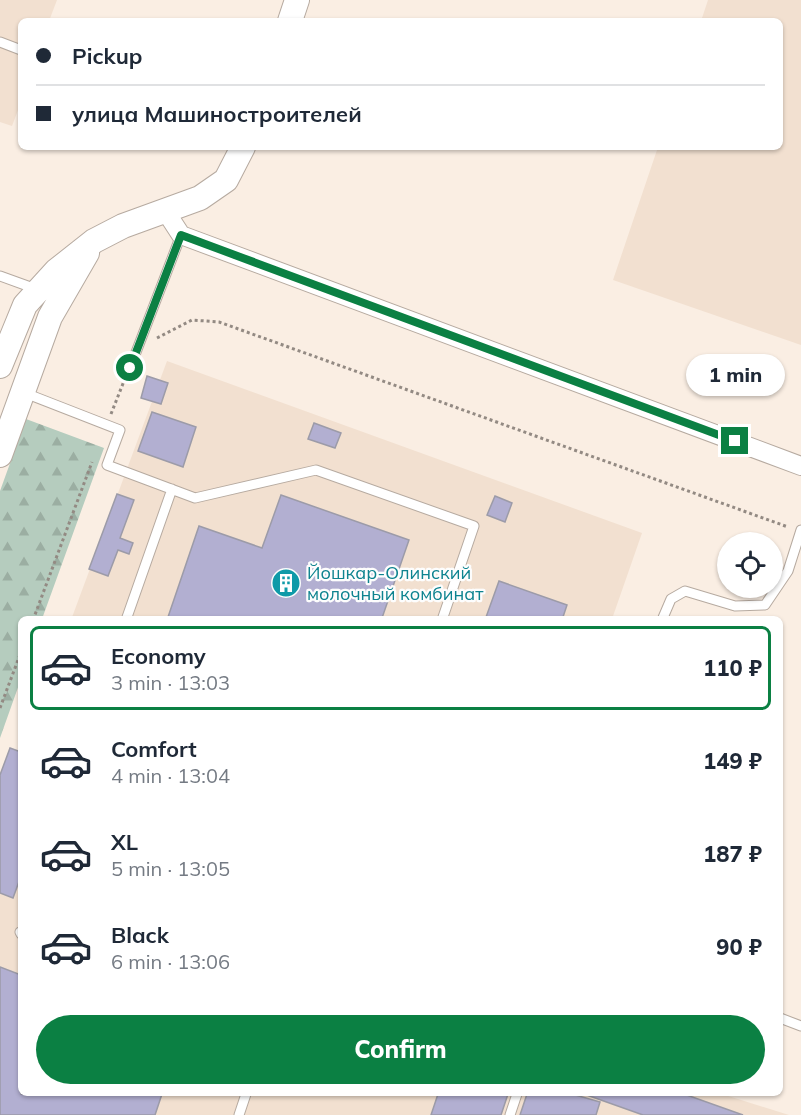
<!DOCTYPE html>
<meta charset="utf-8">
<style>
:root{--surface:#fff;--page:#f2f2f3;--text:#1f2937;--muted:#747a83;--line:#e0e1e3;--accent:#0b8043}
body{margin:0;font-family:Mulish,sans-serif;background:var(--page);color:var(--text);height:100vh;display:flex;flex-direction:column;font-size:22px;white-space:nowrap}
*{box-sizing:border-box;margin:0}
p{font-size:20px;color:var(--muted)}
.icon{flex:none;width:33px;height:33px;fill:none;stroke:currentColor;stroke-width:2;stroke-linecap:round;stroke-linejoin:round}
.map{position:relative;flex:1;overflow:hidden}
.sheet{position:absolute;left:18px;top:616px;width:765px;height:480px;display:flex;flex-direction:column;background:var(--surface);border-radius:9px;box-shadow:0 2px 4px #0004}
.sheet>*{flex:none}
.top-card{position:absolute;left:18px;top:18px;width:765px;height:132px;border-radius:9px;box-shadow:0 2px 4px #0004;display:grid;align-content:center;height:132px;padding:0 18px;background:var(--surface)}
.buttons{position:absolute;left:717px;top:532px;display:grid;gap:12px}
.buttons a{display:grid;place-items:center;width:66px;height:66px;border-radius:50%;background:var(--surface);box-shadow:0 2px 4px #0004;font-size:30px}
.end{position:absolute;width:27px;height:27px;margin:-14px;border:8px solid #0b8043;background:#fff;box-shadow:0 0 0 3px #fff}
.from{border-radius:50%}
.bubble{position:absolute;height:42px;border-radius:21px;background:var(--surface);box-shadow:0 2px 4px #0004;font-size:20px;font-weight:800;line-height:42px;text-align:center}
.top-card b{display:flex;align-items:center;gap:21px;height:57px;font-size:22px}
.top-card b+b{border-top:2px solid var(--line)}
.top-card i{width:15px;height:15px;background:var(--text)}
ul{padding:10px 0 0;list-style:none}
li{display:flex;align-items:center;gap:18px;height:84px;margin:0 12px 9px;padding:0 6px;border:3px solid transparent;border-radius:9px}
li div{flex:1}
li b{display:block;font-size:22px}
li em{font-style:normal;font-weight:800}
li.active{border-color:var(--accent)}
li>.icon{width:54px;height:54px;stroke-width:1.5}
.primary-button{display:flex;gap:12px;margin-top:auto;padding:12px 18px}
.primary-button a{flex:1;height:69px;border-radius:36px;background:var(--accent);color:#fff;font-size:24px;font-weight:800;line-height:69px;text-align:center}
.map>svg:first-child{display:block}
</style>
<div class="map">
<svg width="801" height="1115" viewBox="0 0 801 1115">
<defs>
<pattern id="forest-firs" width="22" height="20" patternUnits="userSpaceOnUse" patternTransform="scale(1.5)"><rect width="22" height="20" fill="#b5ccbe"/><path d="M5 1l3.5 6h-7zM16 11l3.5 6h-7z" fill="#9baea2"/></pattern>
</defs>
<rect width="100%" height="100%" fill="#faeee3"/>
<path fill="#f2e0d0" d="M0,0H57L49,21H21V102L12,126L0,122Z
M708,0H801V345L613,280L658,147H780V21H701Z
M167,361L642,533L612,619L71,620Z
M10,748L21,752V1094H722L789,1115H0V775Z"/>
<path fill="url(#forest-firs)" d="M26,419L104,448L42,619L21,620V679L0,738V491Z"/>
<path fill="#b2afd1" stroke="#9c9ba8" stroke-width="1.5" d="M147,376L168,383L161,404L141,398Z
M152,412L196,427L183,467L138,451Z
M314,423L341,433L335,448L308,439Z
M117,494L134,500L120,538L133,543L129,554L118,550L108,576L89,569Z
M281,495L409,540L382,618L387,620H167L199,526L262,548Z
M495,496L512,503L505,522L487,515Z
M499,581L567,605L562,620H485Z
M10,748L21,752V876L13,898L0,893V775Z
M0,967L21,975V1094H162L155,1115H0Z
M438,1094H508L501,1115H431Z
M527,1094H572L600,1102L596,1115H520Z
M584,1094H684L743,1115H643Z"/>
<g fill="none" stroke-linecap="round" stroke-linejoin="round">
<g stroke="#b6aaa0" stroke-width="11">
<path id="service" d="M0,42L21,50
M0,276L36,289
M130,368L181,235
M25,393L120,430L107,465L195,498L316,470L474,526L442,620
M126,620L172,489
M662,620L671,599L685,591L735,606L765,605L788,571L801,530
M20,932L21,934
M780,1018L801,1026
M239,1115L246,1094
M510,1115L517,1094"/>
</g>
<g stroke="#b6aaa0" stroke-width="20">
<path id="minor" d="M166,212L181,235L801,466"/>
</g>
<g stroke="#b6aaa0" stroke-width="26">
<path id="tertiary" d="M290,21L297,0
M0,366L25,305L56,271L94,241L123,226L200,198L226,180L243,147
M0,455L50,317L87,253"/>
</g>
<path stroke="#938a83" stroke-width="3" stroke-dasharray="3 3" stroke-linecap="butt" d="M157,338L192,320L219,322L788,527
M111,414L124,381
M33,620L92,462
M0,708L21,652"/>
<use href="#service" stroke="#fff" stroke-width="9"/>
<use href="#minor" stroke="#fff" stroke-width="18"/>
<use href="#tertiary" stroke="#fff" stroke-width="24"/>
</g>
<g fill="none" stroke-linecap="round" stroke-linejoin="round">
<path stroke="#0b8043" stroke-width="8" d="M130,368L181,235L735,441"/>
</g>
<defs>
<g id="building-disc" transform="scale(1.5)"><circle r="9.5" fill="#0f9aa8" stroke="#fdfdfd"/><path d="M-4-6H4V6H1V3H-1V6H-4ZM-2.5-4.3h1.7v1.8h-1.7ZM.8-4.3h1.7v1.8H.8ZM-2.5-1h1.7V.8h-1.7ZM.8-1h1.7V.8H.8Z" fill="#fff"/></g>
</defs>
<g fill-rule="evenodd">
<use href="#building-disc" x="286" y="583"/>
</g>
<g text-anchor="middle" stroke-width="4.5" stroke-linejoin="round" paint-order="stroke">
<g font-size="18" fill="#0d838f" stroke="#fdfdfd" text-anchor="start">
<text x="307" y="579">Йошкар-Олинский<tspan x="307" dy="21">молочный комбинат</tspan></text>
</g>
</g>
</svg>
<div class="buttons">
<a><svg class="icon" aria-label="locate" viewBox="0 0 24 24"><circle cx="12" cy="12" r="6"/><path d="M12 2v4M12 18v4M2 12h4M18 12h4"/></svg></a>
</div>
<i class="end from" style="left:130px;top:368px"></i>
<i class="end" style="left:735px;top:441px"></i>
<div class="bubble" style="left:686px;top:354px;width:99px">1 min</div>
<div class="top-card">
<b><i class="from"></i>Pickup</b>
<b><i></i>улица Машиностроителей</b>
</div>
<section class="sheet">
<ul>
<li class="active"><svg class="icon" aria-label="car" viewBox="0 0 24 24"><path d="M5 17H2v-5l4-1 3-4h7l3 4 3 1v5h-3M9 17h6M6 11h13"/><circle cx="7" cy="17" r="2"/><circle cx="17" cy="17" r="2"/></svg><div><b>Economy</b><p>3 min · 13:03</p></div><em>110 ₽</em></li>
<li><svg class="icon" aria-label="car" viewBox="0 0 24 24"><path d="M5 17H2v-5l4-1 3-4h7l3 4 3 1v5h-3M9 17h6M6 11h13"/><circle cx="7" cy="17" r="2"/><circle cx="17" cy="17" r="2"/></svg><div><b>Comfort</b><p>4 min · 13:04</p></div><em>149 ₽</em></li>
<li><svg class="icon" aria-label="car" viewBox="0 0 24 24"><path d="M5 17H2v-5l4-1 3-4h7l3 4 3 1v5h-3M9 17h6M6 11h13"/><circle cx="7" cy="17" r="2"/><circle cx="17" cy="17" r="2"/></svg><div><b>XL</b><p>5 min · 13:05</p></div><em>187 ₽</em></li>
<li><svg class="icon" aria-label="car" viewBox="0 0 24 24"><path d="M5 17H2v-5l4-1 3-4h7l3 4 3 1v5h-3M9 17h6M6 11h13"/><circle cx="7" cy="17" r="2"/><circle cx="17" cy="17" r="2"/></svg><div><b>Black</b><p>6 min · 13:06</p></div><em>90 ₽</em></li>
</ul>
<div class="primary-button"><a>Confirm</a></div>
</section>
</div>
